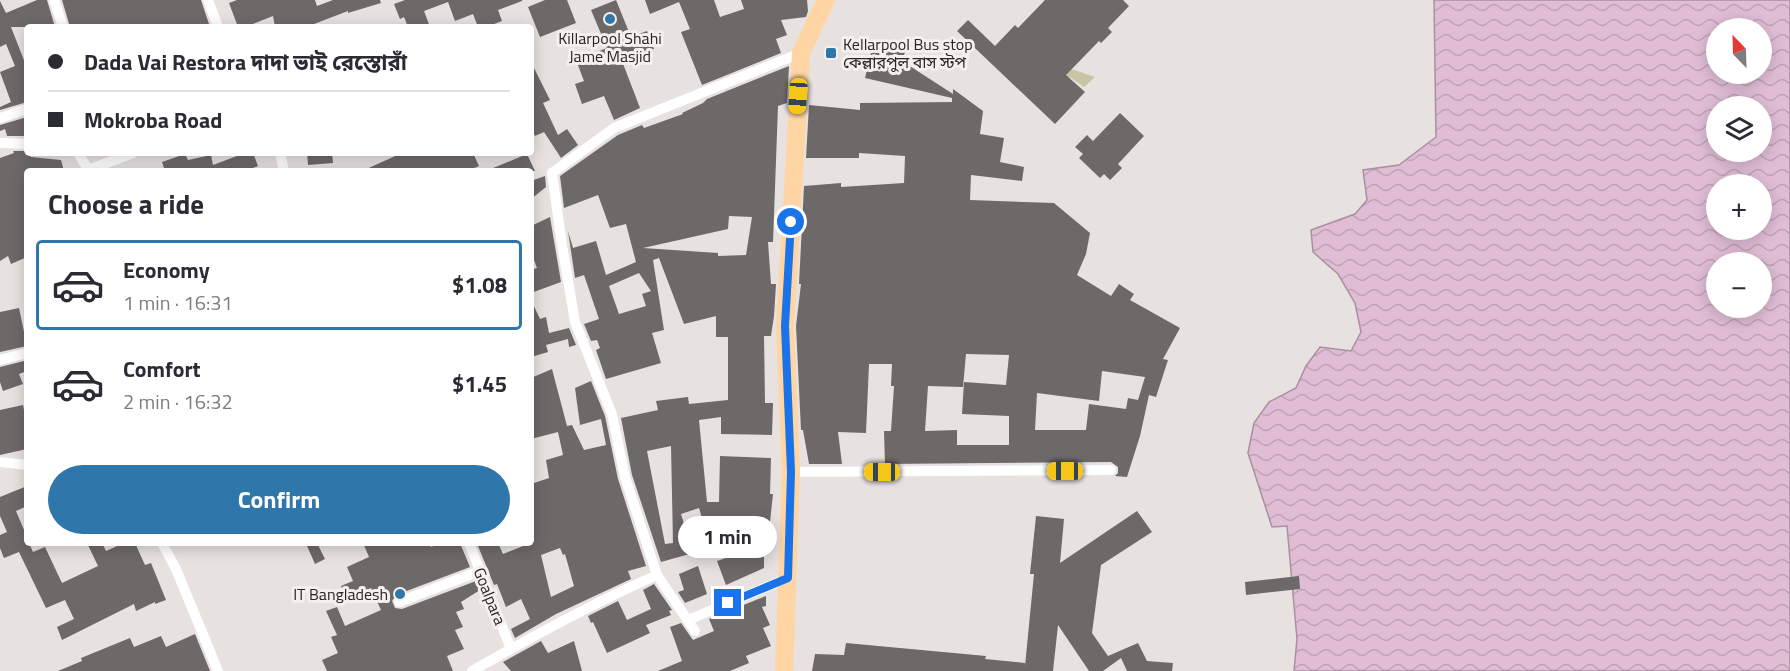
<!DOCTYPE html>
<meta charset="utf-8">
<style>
:root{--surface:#fff;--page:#f2f2f3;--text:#2b2b33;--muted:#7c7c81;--line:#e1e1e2;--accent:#2f76aa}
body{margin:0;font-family:"Titillium Web","Noto Sans Bengali",sans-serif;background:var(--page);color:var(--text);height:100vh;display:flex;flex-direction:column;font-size:22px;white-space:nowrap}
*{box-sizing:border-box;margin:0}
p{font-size:20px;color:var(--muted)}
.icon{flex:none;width:33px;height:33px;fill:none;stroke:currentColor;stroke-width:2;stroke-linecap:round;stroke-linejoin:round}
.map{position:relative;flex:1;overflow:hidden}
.drawer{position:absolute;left:24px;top:168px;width:510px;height:378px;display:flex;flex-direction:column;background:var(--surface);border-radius:6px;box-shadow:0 3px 15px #0003}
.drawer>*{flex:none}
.top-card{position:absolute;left:24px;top:24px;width:510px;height:132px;border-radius:6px;box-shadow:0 3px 15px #0003;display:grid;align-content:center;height:132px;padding:0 24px;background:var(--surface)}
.needle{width:39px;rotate:337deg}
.fabs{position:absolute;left:1706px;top:18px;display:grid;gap:12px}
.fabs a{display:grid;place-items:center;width:66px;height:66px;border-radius:50%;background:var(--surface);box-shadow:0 3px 15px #0003;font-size:30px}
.end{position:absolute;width:27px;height:27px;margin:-14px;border:8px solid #1a73e8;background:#fff;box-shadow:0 0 0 3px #fff}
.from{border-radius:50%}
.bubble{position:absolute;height:42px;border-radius:21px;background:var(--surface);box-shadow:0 3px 15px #0003;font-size:20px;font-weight:700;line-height:42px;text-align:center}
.car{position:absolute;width:18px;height:36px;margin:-18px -9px;border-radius:8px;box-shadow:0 0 4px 2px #0007;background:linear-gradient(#f5c518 24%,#345 0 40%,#f5c518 0 76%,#345 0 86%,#f5c518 0)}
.top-card b{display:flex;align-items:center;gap:21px;height:57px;font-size:22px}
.top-card b+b{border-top:2px solid var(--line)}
.top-card i{width:15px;height:15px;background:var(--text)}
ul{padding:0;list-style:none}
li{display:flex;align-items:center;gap:18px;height:90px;margin:0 12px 9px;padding:0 12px;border:3px solid transparent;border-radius:6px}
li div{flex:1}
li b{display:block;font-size:22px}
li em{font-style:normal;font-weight:700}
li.selected{border-color:var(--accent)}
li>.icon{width:54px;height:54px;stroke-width:1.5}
h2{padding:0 24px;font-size:27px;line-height:72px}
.button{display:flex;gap:12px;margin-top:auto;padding:12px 24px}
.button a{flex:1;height:69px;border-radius:36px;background:var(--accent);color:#fff;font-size:24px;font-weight:700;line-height:69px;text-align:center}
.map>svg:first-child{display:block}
</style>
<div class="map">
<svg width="1790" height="671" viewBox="0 0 1790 671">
<defs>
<pattern id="water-waves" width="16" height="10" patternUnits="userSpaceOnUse" patternTransform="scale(1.5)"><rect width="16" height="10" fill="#e0bdd5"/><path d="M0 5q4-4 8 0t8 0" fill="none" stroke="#c0a2b7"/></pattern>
</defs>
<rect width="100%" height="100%" fill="#e7e1e0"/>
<path fill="#c8c4a6" d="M1071,69L1095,77L1084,87L1070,77L1047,101L1046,94Z"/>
<path fill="url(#water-waves)" stroke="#a990a0" stroke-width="1.5" fill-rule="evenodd" d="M1434,0H1790V671H1294L1297,639L1287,526L1272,527L1248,453L1254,423L1269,402L1296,388L1306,366L1320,347L1351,351L1361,332L1355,303L1338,274L1313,252L1311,230L1355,214L1367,200L1363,170L1399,165L1436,137ZM1716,28H1761V74H1716ZM1716,106H1761V152H1716ZM1716,184H1761V230H1716ZM1716,262H1761V308H1716Z"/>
<path fill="#6e6969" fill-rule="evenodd" d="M37,0H47L55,27H11L27,68V102L0,110V107L11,102L0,72L15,66L6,44L0,47V1L6,13Z
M62,0H201L210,27H70Z
M237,0H315L317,6L333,0H380L381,3L348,13V11L314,24V27H275L273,16L245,27H238L229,3Z
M405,0H522V1L498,10L502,21L486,27H478L473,14L455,21L448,2L424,11L430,27H408L404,17L400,19L394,4Z
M545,0H567L576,23L540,37L528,7Z
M616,0L631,37L647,31L654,49L622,61L640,108L614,120L604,96L582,104L575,84L584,81L576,60L607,48L591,10Z
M645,0H714L720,17L744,9L741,0H807L808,11L806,17L781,20L787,35L776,39L781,53L702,85L681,32L690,29L679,2L650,14Z
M1045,0H1123L1129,6L1108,28L1112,32L1101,43L1099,41L1066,75L1085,92L1055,124L957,31L968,20L995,46L1015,25L1018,28Z
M873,45L905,52L902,61L953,94V89L983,111L980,134L1004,138L1000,162L1024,167L1022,181L971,175L970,200L1054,203L1090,233L1086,254L1077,275L1111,296L1119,284L1134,294L1130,300L1180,328L1163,359L1168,360L1156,397L1149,395L1140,436L1127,477L1115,476L1118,473V467L1111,462L885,464L884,431H891L894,386H891L892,364H869L866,433L838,432L842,464H809L803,430H801L796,326L801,284H799L804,186L841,183V187L904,183L905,156L859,153V158H806L809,105L860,110V103L952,102V98L865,78ZM966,354L1009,355L1006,385L964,382L962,414L1009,416V445H957V430L925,431L928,386L963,387ZM1102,371L1145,377L1138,400L1128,398L1126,409L1089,404L1086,430H1035L1037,393L1099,401Z
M531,62L550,100L543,103L558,135L567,129L578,145L561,158L544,132L535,136L531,128Z
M789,66L787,103L778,106L773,242H768L771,284H776L774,316L771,336H764L765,403H773L772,435L721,434V417L699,420L707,502H719L720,456L771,458L770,494H773L770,522L702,518L699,508L681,514L693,553L661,562L632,475L621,418L658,410L656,401L688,397L689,404L728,400V337H716V316L684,324L659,258L653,260L664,330L652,333L661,363L606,379L596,350L600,348L597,340L591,341L584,324L599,319L584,275L575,278L568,231L573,248L596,241L606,275L636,262L626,224L610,228L598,195L564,208L560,176L618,135L642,125L644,128L683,114L682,113L703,103L707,99ZM729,216L752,217L746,255L718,256V253L643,248L728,229ZM639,273L651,291L642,294L646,306L619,314L609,286ZM671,446L673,543L665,544L647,451Z
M1120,113L1144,136L1118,164L1122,168L1110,180L1104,174L1100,178L1079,158L1083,154L1075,147L1087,135L1093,141Z
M27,117V136H7L5,129L0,131V125Z
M13,151H27L31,157L61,160L64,171H27V257L11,264L8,256L0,261V158L14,153Z
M245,153H253L258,166L246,171H165L162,162L185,154L188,160L211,155L213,165Z
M307,153H332L333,163L308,165Z
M402,153H473L479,166L467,171H362Z
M527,154L535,171H486Z
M545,176L546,187L531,199V181Z
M550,217L561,282L531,293V270L537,268L531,252V226Z
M531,300L540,319L546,317L549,333L569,328L576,345L569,347L568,339L546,345L548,352L531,357Z
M19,308L27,346L0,352V312Z
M24,361L27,371L19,374L23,384L3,391L0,382V367Z
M552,369L567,426L572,425L584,450L606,445L601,419L580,425L575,388L591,381L605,416L618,479L646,566L628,571L631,579L556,614L515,638L511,629L530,619L521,599L506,607L497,584L494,585L478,546L487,543H498L503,554L531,543V484L549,478L546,460L563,455L558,432L531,439V378ZM560,548L563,555L565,554L574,586L551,597L541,555Z
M23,405L27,424V449L0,455V410Z
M27,486V506L16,511L27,537V543H29L33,552L45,547L62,583L98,566L87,543H102L106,551L124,543H135L145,565L151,563L166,600L155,604V602L136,611L134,604L62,640L57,627L74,619L65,600L46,608L19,552L4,558L0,548V535L7,532L0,516V497Z
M1137,511L1152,532L1101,565L1092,633L1108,656L1138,643L1147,661L1173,663L1172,671H1127L1121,658L1103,671H1089L1058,625L1053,671H812L815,654L844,655L846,643L986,656L985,659L1025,663V666L1034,574H1030L1036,516L1064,519L1060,563Z
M313,543H317L325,559L315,564L307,546Z
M363,543H429L431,547L440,543H460L470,567L396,595L392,601L395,608L402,609L476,581L480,590L461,602L464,609L456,612L463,627L455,630L464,649L447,656L453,671H327L322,660L338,653L331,637L337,635L326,611L337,607L345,626L381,610L371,588L347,599L341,586L353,581L347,567L369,557Z
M761,546L764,556V568L726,585L717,561Z
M698,566L707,594L685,603L678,592L684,590L679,574Z
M1299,576L1300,589L1246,595L1245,582Z
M654,584L672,610L669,611L671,615L646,625L650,633L607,653L593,622L591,623L588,616L618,601L627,620L651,609L643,590Z
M766,596V606L762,607L770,625L763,628L771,646L746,656L749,663L730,671H658L682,661L670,627L681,623L693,640L714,631L709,619Z
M195,634L210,671H58L82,661L81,658L130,638L134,647L161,636L166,647Z
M541,641L548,653L574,641L582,671H511L503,662Z"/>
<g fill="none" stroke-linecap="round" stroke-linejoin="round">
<path stroke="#fff" stroke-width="10" d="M54,0L63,27
M208,0L218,27
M0,118L27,109
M0,143L27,144
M78,153L89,171
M280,153L284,171
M88,170L133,153
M0,360L27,353
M0,462L27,465
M791,472L1111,470
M162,543L176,569L218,671
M469,543L511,649
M399,602L480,571
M688,620L788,578
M695,631L657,575L625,477L612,414L575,322L562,245L552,173L614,128L801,53
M472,671C533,636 593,603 657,575"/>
<path stroke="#fed5a3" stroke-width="18" d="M784,671L791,472L785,326L801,53L826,0"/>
</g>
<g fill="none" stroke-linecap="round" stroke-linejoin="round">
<path stroke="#1a73e8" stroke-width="8" d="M728,603L788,578L791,472L785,326L791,222"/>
</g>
<g fill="#2f76aa" stroke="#f5efed" stroke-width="2">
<circle cx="610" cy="19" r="6"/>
<rect x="825" y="47" width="12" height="12" rx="3"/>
<circle cx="400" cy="594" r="6"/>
</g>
<g text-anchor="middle" stroke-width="6" stroke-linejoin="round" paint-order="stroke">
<g font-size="16" fill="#282625" stroke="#f5efed">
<text x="610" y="44">Killarpool Shahi<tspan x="610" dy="18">Jame Masjid</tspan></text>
<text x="843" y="50" text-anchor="start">Kellarpool Bus stop<tspan x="843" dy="18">কেল্লারপুল বাস স্টপ</tspan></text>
<text x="388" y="600" text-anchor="end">IT Bangladesh</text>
</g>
<g font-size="16" fill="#282625" stroke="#f5efed">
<text transform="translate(490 596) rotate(68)" y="6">Goalpara</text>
</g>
</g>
</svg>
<div class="fabs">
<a><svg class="needle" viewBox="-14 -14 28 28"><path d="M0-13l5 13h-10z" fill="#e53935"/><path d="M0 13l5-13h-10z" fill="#7c7c81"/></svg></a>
<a><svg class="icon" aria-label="layers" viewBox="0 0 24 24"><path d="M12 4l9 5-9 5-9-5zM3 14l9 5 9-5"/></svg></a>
<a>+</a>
<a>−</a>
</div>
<i class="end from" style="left:791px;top:222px"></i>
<i class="end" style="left:728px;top:603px"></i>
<div class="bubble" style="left:678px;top:516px;width:99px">1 min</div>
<i class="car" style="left:798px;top:96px;rotate:184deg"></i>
<i class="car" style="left:1065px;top:471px;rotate:270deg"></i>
<i class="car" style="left:882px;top:472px;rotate:270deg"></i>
<div class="top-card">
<b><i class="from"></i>Dada Vai Restora দাদা ভাই রেস্তোরাঁ</b>
<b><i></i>Mokroba Road</b>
</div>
<section class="drawer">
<h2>Choose a ride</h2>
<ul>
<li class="selected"><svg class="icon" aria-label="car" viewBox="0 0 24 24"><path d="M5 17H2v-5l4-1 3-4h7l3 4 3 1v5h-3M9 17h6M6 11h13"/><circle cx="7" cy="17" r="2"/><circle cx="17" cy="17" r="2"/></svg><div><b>Economy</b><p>1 min · 16:31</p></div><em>$1.08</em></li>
<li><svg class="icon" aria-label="car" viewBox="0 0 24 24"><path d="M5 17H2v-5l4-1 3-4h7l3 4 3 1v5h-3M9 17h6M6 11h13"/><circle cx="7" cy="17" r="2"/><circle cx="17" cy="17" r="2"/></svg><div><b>Comfort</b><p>2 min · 16:32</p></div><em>$1.45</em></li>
</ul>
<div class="button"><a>Confirm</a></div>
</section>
</div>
